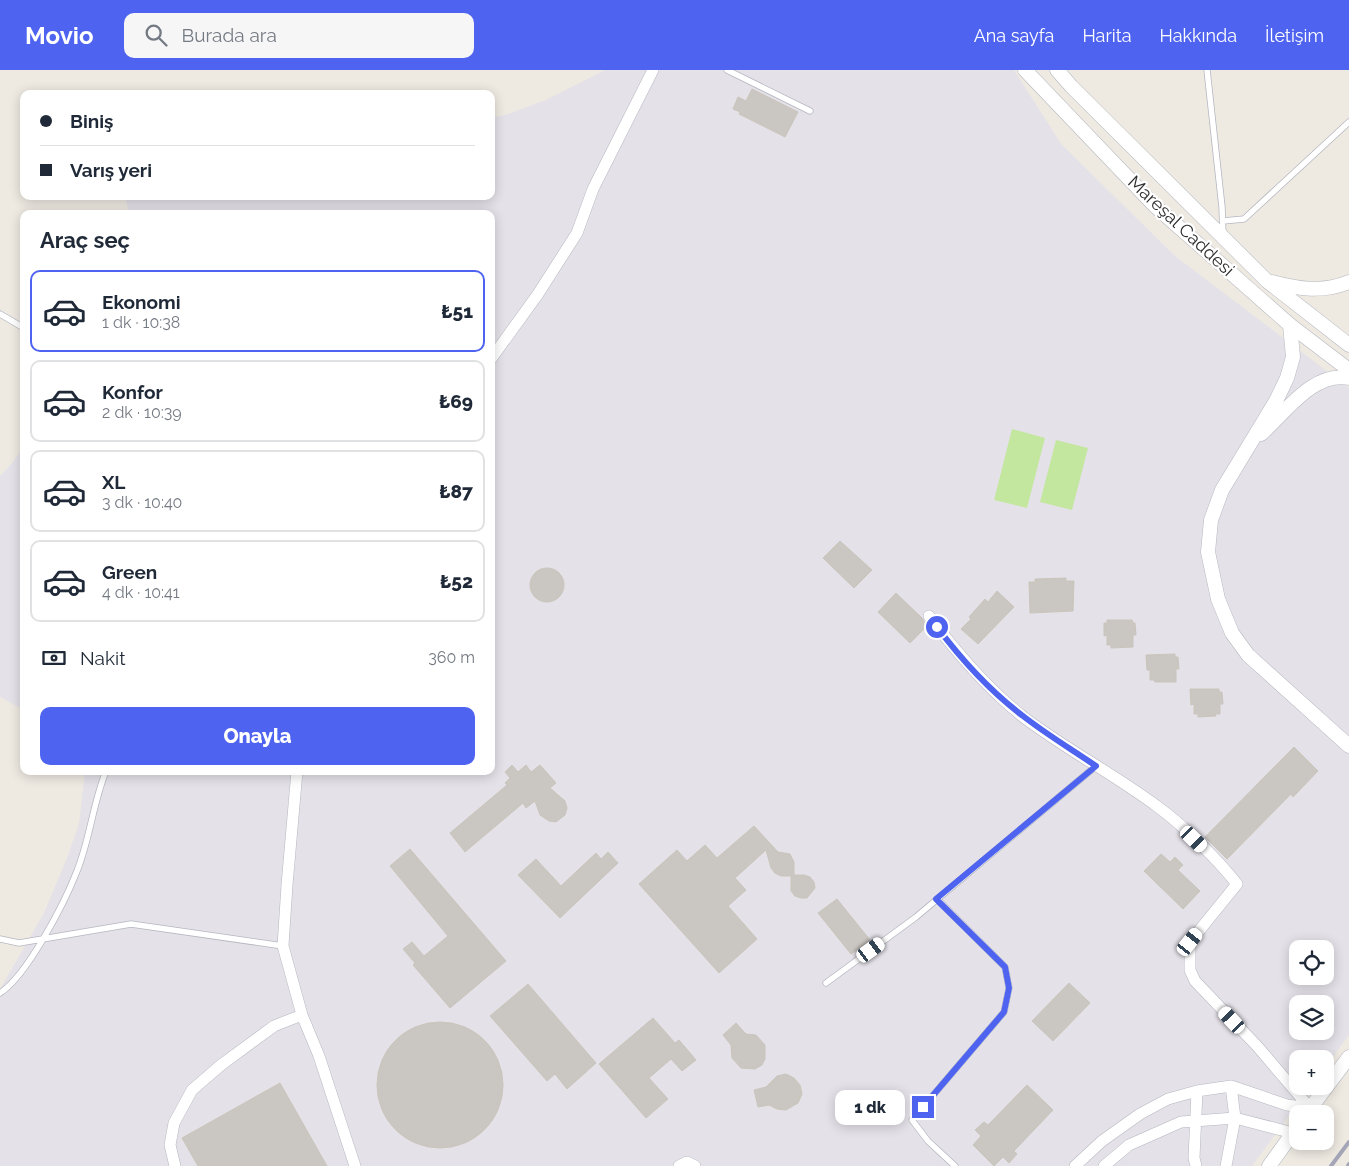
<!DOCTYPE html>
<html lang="tr">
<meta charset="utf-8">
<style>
:root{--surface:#fff;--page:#f6f6f7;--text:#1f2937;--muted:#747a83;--line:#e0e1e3;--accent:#4e63ef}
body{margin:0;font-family:Raleway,sans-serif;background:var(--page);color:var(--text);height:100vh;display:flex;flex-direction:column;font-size:19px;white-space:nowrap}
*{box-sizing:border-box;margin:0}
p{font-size:16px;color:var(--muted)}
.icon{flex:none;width:28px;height:28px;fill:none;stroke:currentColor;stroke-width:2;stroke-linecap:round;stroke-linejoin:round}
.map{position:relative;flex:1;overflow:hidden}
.side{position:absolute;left:20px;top:140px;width:475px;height:565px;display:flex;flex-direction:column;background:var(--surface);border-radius:10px;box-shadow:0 2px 12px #0003}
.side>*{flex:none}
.banner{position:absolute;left:20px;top:20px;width:475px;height:110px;border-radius:10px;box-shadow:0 2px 12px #0003;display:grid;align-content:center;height:110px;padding:0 20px;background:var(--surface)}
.buttons{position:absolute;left:1289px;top:870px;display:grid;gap:10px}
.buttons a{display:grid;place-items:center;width:45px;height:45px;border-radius:10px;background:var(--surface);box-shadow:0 2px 12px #0003;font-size:25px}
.end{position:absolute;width:22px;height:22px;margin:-11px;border:6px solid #4e63ef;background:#fff;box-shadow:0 0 0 2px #fff}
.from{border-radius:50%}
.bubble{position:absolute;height:35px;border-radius:10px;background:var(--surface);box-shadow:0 2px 12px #0003;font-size:16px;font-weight:800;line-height:35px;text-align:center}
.car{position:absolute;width:15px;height:30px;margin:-15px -8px;border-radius:6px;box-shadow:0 0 4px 1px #0007;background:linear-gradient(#fff 24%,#345 0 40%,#fff 0 76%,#345 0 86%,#fff 0)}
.banner b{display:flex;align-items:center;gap:18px;height:48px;font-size:19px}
.banner b+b{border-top:1px solid var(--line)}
.banner i{width:12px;height:12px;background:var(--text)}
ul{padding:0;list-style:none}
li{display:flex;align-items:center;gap:15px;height:82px;margin:0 10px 8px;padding:0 10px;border:2px solid var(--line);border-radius:10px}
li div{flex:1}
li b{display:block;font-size:19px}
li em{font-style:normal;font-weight:800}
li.current{border-color:var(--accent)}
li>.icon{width:45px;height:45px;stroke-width:1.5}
h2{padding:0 20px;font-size:22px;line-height:60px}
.pay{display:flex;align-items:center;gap:12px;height:55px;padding:0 20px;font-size:19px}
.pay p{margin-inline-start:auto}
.button{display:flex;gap:10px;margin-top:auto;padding:10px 20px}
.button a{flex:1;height:58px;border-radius:10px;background:var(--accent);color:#fff;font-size:20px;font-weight:800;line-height:58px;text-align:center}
header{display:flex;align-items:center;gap:30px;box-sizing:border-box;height:70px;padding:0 25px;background:var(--accent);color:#fff}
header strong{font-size:24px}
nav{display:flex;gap:28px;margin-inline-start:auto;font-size:18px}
.search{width:350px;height:45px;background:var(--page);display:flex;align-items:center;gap:12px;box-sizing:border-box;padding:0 18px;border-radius:10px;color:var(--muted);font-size:19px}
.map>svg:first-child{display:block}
</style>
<header>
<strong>Movio</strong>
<div class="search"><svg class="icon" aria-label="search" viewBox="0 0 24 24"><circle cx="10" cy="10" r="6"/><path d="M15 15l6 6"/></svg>Burada ara</div>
<nav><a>Ana sayfa</a><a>Harita</a><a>Hakkında</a><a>İletişim</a></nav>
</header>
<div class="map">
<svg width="1349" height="1096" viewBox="0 0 1349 1096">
<rect width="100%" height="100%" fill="#eeeae2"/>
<path fill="#e4e1e8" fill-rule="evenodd" d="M605,0H1014L1062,75L1175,186L1349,318V965L1325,998V989H1298V1016H1311L1252,1096H0V919L44,843L67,788L79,754L85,701H491V144H129L125,126H491V48L505,45L546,30ZM1298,879H1325V906H1298ZM1298,934H1325V961H1298Z
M24,377V640L0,627V406L13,392Z"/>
<path fill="#c4e79f" d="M1012,359L1045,368L1027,438L994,430Z
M1056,370L1088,378L1072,440L1040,432Z"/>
<path fill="#cac6c1" stroke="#cac5bb" d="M752,19L798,42L785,67L739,44L740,42L733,39L738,27L746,31Z
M840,471L872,500L854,518L823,488Z
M530 515a17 17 0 1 1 34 0a17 17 0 1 1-34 0Z
M1066,508V511H1074L1073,541L1030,543L1029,512H1035V509Z
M997,521L1014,537L978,574L961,559L971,549L969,547L985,529L988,532Z
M896,523L922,548L927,556L910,573L878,542Z
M1107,550H1132L1133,553H1135L1136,565H1133V577L1111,578V575H1107V565L1104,566V553H1107Z
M1175,584V587H1178L1179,599H1176V612H1155L1154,610H1150V600H1147L1146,585Z
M1190,619H1219V622H1222L1223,634H1220V644H1215L1216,646L1198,647V644H1194V634L1191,635Z
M1294,677L1318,701L1293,727L1291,724L1227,789L1205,767Z
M512,695L518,702L526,695L531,702L540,695L556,713L550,718L565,731L567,738L565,745L556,752L549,751L540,745L535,731L526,738L523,733L465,782L450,763L507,715L505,713L510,708L505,702Z
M754,756L778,782L790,784L794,792V805H804L810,807L814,812L815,818L807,828H801L795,826L791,821V806H781L775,803L771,798L766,780L735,808L746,820L728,836L757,869L719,903L639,814L677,780L687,791L705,775L717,788Z
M410,779L506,891L450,938L413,895L415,893L403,879L412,872L424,886L448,866L390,796Z
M608,782L618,793L560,848L518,805L536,789L561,816L596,783L601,789Z
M1161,784L1170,792L1175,787L1183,795L1178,800L1200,821L1183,839L1144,801Z
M837,829L870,870L851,884L818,843Z
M1069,913L1090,933L1053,971L1032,951Z
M528,914L596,993L567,1019L555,1004L547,1011L490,946Z
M653,948L675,973L679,970L696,990L682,1001L671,989L649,1008L668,1029L646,1048L599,994Z
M377 1015a63 63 0 1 1 126 0a63 63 0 1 1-126 0Z
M736,953L746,964L756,965L765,975V989L762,995L755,999L741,998L732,988L731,975L723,965Z
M786,1004L794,1008L800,1015L802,1024L798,1033L786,1040L777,1039L769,1035L758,1037L754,1020L766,1017L777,1006Z
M280,1013L327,1096H198L182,1068Z
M1027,1015L1053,1040L1014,1081L1017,1084L1009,1093L1003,1087L994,1096L973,1075L981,1066L975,1060L984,1052L988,1055Z"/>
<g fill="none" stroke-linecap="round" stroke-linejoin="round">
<g stroke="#b5b7c0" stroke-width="7">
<path id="service" d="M727,0L810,41
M1207,0L1222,137L1223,165
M1223,151L1244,149L1349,52
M0,244L24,258
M937,829L1005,897L1009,918L1004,942L912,1050L928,1071L955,1096
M0,869L19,873L131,854L283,876
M826,913L916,847L1096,696
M0,923C27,906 65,832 77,801C90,769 93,733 106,701"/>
</g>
<g stroke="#b5b7c0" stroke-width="12">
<path id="minor" d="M491,289L538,224L577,163L593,119L653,0
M929,546C956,582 986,617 1022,646C1065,679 1114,704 1158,737C1183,755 1218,790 1237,814L1190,872V900L1195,911L1257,976L1310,1038
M297,701L287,815L283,876L302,945L319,986L355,1096
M175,1096L170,1075L174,1053L192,1020L221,995L274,956L302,945
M679,1096L687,1092L695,1096
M1075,1096L1102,1071L1140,1044L1168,1029L1197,1021L1231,1016L1287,1035L1310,1038
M1104,1096L1129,1075L1181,1052L1235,1048L1293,1063
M1196,1096L1194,1088L1197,1021
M1226,1096L1235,1048L1231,1016"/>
</g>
<g stroke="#b5b7c0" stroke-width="15">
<path id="tertiary" d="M1025,0L1155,136L1290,255L1349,300
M1057,0L1071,16L1267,211L1349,275
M1272,212C1298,219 1323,223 1349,212
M1290,255L1293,287L1287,308L1276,331L1222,420L1211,450L1208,482L1218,529L1232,563L1248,585L1349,676
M1261,364C1285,343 1313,301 1349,308
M1306,1044L1349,987
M1269,1096L1298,1056"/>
</g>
<use href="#service" stroke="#fff" stroke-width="5.5"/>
<use href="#minor" stroke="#fff" stroke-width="11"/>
<use href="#tertiary" stroke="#fff" stroke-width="14"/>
<path stroke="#a4a6b7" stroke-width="4" d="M1331,1096L1349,1072
M1348,1096L1349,1094"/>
</g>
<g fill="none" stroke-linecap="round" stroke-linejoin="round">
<path stroke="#4e63ef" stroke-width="6" d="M923,1037L1004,942L1009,918L1005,897L936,829L1096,696C1071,679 1046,664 1023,646C990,621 961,589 937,557"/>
</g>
<g text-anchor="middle" stroke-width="4.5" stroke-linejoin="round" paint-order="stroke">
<g font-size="18" fill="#2e2e2e" stroke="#fff">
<text transform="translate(1181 156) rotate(43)" y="6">Mareşal Caddesi</text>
</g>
</g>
</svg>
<div class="buttons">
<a><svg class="icon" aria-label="locate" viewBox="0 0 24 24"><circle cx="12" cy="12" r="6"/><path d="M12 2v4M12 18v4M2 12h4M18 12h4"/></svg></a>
<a><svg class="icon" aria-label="layers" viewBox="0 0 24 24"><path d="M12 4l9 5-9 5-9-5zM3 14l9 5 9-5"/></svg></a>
<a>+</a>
<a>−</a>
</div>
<i class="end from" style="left:937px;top:557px"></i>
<i class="end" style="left:923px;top:1037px"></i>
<div class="bubble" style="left:835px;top:1020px;width:70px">1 dk</div>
<i class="car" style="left:1194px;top:769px;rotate:134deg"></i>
<i class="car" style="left:1190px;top:872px;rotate:39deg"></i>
<i class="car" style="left:871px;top:880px;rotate:54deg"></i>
<i class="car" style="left:1232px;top:950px;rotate:317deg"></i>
<div class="banner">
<b><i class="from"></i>Biniş</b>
<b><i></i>Varış yeri</b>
</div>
<section class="side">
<h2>Araç seç</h2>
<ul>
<li class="current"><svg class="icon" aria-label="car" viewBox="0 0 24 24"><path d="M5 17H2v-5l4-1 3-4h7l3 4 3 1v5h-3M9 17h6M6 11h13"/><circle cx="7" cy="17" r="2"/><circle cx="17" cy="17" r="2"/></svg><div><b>Ekonomi</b><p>1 dk · 10:38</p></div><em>₺51</em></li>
<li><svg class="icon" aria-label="car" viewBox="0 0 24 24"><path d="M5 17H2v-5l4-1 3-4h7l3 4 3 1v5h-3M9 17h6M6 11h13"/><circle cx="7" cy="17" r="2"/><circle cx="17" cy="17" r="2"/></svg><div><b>Konfor</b><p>2 dk · 10:39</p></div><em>₺69</em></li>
<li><svg class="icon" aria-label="car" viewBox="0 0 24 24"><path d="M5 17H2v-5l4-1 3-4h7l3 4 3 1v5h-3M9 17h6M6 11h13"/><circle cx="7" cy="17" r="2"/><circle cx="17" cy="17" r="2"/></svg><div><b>XL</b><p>3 dk · 10:40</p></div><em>₺87</em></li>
<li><svg class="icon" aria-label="car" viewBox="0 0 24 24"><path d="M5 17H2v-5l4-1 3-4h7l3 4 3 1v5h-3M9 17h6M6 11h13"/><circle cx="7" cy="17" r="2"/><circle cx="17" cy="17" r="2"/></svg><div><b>Green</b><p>4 dk · 10:41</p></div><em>₺52</em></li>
</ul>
<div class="pay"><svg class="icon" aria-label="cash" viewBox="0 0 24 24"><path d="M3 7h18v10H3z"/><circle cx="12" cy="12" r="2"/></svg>Nakit<p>360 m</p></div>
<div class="button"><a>Onayla</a></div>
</section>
</div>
